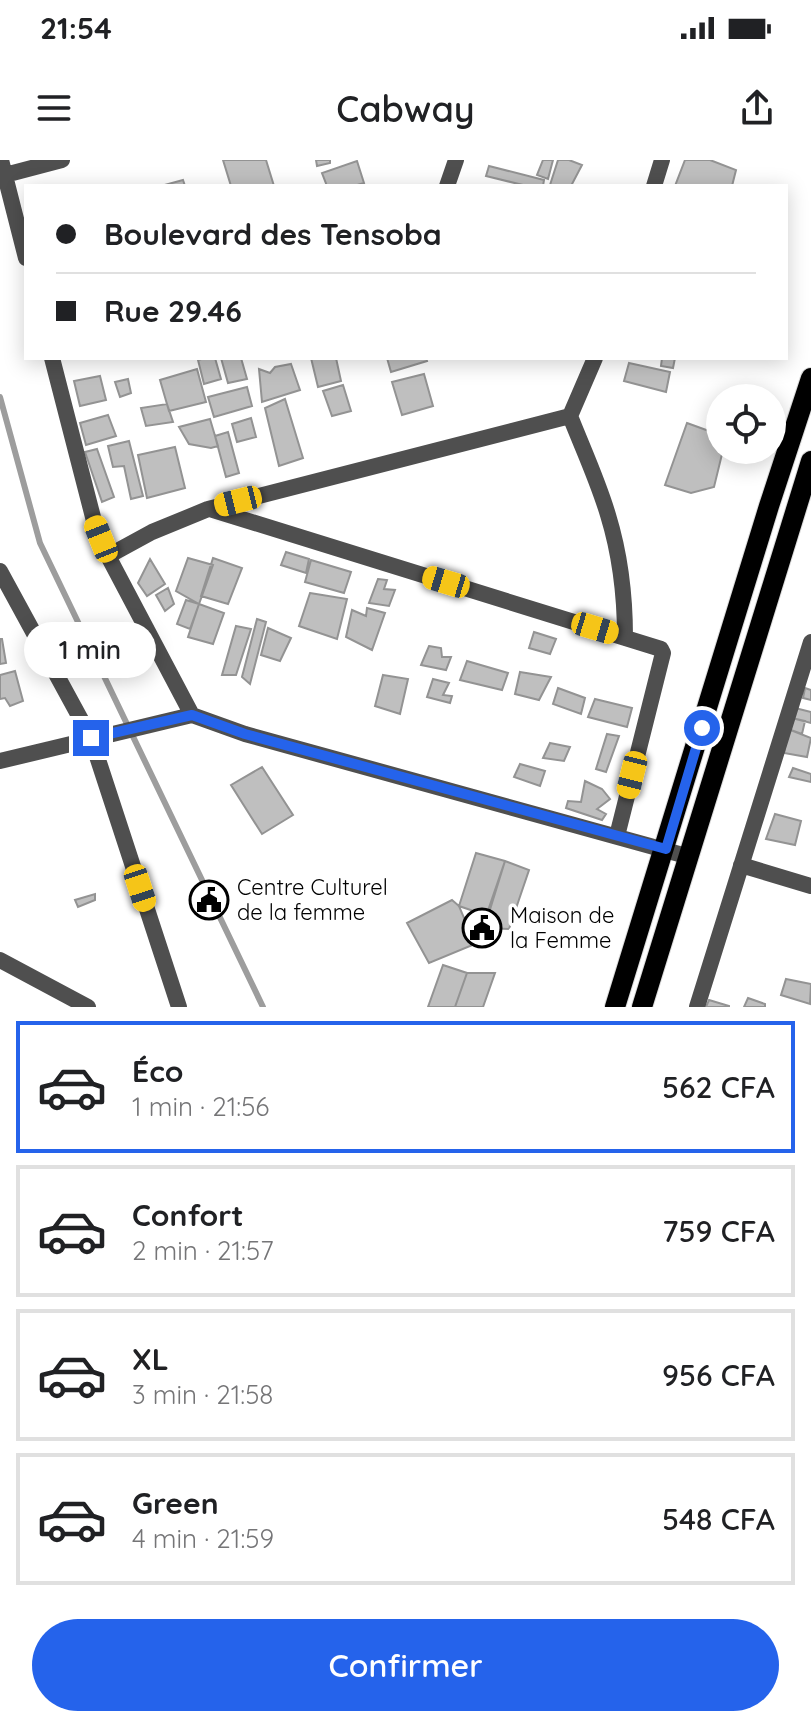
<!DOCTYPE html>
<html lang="fr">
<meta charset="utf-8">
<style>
:root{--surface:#fff;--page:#f6f6f6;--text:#202124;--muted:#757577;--line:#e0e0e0;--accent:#2563eb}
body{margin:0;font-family:Quicksand,sans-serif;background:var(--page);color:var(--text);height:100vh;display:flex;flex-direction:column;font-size:30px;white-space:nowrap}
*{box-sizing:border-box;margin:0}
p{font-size:26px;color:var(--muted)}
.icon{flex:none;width:44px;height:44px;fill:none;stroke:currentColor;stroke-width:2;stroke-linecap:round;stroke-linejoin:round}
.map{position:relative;height:847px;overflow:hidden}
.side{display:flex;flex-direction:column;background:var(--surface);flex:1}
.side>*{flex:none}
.hud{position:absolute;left:24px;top:24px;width:764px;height:176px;border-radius:0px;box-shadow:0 4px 20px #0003;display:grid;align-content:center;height:176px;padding:0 32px;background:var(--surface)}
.fabs{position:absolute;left:706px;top:224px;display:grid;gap:16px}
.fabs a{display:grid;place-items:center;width:80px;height:80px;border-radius:50%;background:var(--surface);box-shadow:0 4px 20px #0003;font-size:40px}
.end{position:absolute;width:36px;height:36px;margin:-18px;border:10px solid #2563eb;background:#fff;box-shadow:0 0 0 4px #fff}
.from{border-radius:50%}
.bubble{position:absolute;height:56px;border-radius:28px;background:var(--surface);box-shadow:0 4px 20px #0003;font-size:26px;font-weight:600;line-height:56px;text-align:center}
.car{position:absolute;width:24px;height:48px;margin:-24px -12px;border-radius:10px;box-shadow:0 0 6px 2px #0007;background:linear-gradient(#f5c518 24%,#345 0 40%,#f5c518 0 76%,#345 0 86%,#f5c518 0)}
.hud b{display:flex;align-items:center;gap:28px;height:76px;font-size:30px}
.hud b+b{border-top:2px solid var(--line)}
.hud i{width:20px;height:20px;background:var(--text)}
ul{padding:14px 0 0;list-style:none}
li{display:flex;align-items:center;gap:24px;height:132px;margin:0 16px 12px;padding:0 16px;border:4px solid var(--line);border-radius:0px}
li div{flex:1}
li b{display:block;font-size:30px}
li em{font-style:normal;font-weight:600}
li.current{border-color:var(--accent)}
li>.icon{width:72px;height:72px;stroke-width:1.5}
.primary-button{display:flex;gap:16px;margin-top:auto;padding:16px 32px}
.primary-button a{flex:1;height:92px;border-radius:48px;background:var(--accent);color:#fff;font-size:32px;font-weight:600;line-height:92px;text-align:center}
.status{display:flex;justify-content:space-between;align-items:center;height:56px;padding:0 40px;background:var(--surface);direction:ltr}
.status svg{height:22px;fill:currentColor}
header{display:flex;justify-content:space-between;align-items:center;height:104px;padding:0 32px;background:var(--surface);font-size:36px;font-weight:600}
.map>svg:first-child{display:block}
</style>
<div class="status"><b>21:54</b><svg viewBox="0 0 49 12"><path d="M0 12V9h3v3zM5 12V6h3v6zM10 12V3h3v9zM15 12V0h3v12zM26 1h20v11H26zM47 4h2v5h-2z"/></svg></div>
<header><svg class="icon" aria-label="menu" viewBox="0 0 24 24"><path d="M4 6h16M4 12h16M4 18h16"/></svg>Cabway<svg class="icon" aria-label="share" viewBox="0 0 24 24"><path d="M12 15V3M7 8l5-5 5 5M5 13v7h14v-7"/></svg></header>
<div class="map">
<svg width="811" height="847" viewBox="0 0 811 847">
<rect width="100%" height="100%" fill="#fff"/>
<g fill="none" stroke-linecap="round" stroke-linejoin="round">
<path stroke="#9d9d9d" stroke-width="6" d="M0,237L40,383L263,847"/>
</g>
<path fill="#bfbfbf" stroke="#939393" stroke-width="2" d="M223,0H266L274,26H231Z
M316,0H330V3L317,6Z
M543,0H553L548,19L537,15Z
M558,0H569L582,5L571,26L550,25Z
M685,0H710L736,10L732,26H675Z
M357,1L364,23L354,26H327L322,13Z
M489,6L544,20L543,26H527L486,16Z
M183,20L185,26H161Z
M205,198H215L221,219L204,224L198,200Z
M221,198H241L247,219L228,223Z
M311,198H336L341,221L318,227Z
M387,198H426L427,201L391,212Z
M662,198H675L673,208L661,206Z
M629,203L670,212L666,232L624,221Z
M291,204L300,230L262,242L259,209L270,213L275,207Z
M197,209L206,242L169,251L160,220Z
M424,214L433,246L402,255L392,222Z
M100,216L106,240L80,246L74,221Z
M128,219L131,233L120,237L115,222Z
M343,225L351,251L332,256L323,231Z
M247,227L252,246L214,257L208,237Z
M285,239L303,298L279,306L265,248Z
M167,244L173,262L146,266L141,248Z
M108,255L116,276L86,285L80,263Z
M251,258L256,277L237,282L232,264Z
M210,259L218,286L211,288L189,284L179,267Z
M687,263L720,275V290H723L714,327L691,333L665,325Z
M228,272L239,313L226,317L215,276Z
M129,281L143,336L131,339L124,306L113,307L108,286Z
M175,287L185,328L147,338L138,295Z
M97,289L114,337L102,342L85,292Z
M286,392L309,399L306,413L281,405Z
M188,398L213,405L199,444L176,431Z
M213,398L242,408L228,444L201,436Z
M150,399L165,424L147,436L138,423Z
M311,400L351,412L344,433L305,422Z
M378,419L387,420L384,429L395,430L389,446L369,443Z
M168,428L174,444L165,451L156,435Z
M310,433L347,439L337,479L299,466Z
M186,440L199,444L190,469L177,464Z
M199,444L224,453L213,484L188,477Z
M367,448L385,453L372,490L346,477L352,450L366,456Z
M257,459L266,462L250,524L242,517Z
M236,466L251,469L236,515H222Z
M268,468L291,478L280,501L261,495Z
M534,472L556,479L550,494L529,488Z
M0,479H2L6,503L0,504Z
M429,486L441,488L442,497H451L446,510L421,505Z
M467,501L508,513L502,530L460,520Z
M15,511L23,541L10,546L5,538L0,539V515Z
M520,512L551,517L539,540L515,534Z
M383,515L408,519L400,554L375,546Z
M433,519L449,523L443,535L452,536L450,543L427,537Z
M558,528L585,538L581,554L553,544Z
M805,528L811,530V540L803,538Z
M595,539L632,548L627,567L588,557Z
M795,548L811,552V563L792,558Z
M792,558L805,561L802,574L788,569Z
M788,569L811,578L807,597L784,593Z
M607,574L619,576L606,612L596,609Z
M550,583L570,587L564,601L543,598Z
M520,604L545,611L540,626L514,617Z
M262,607L293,655L262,674L231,625Z
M793,608L811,614V622L789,617Z
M585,621L602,629L610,639L597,649L606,654L602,660L566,648L568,641L581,642Z
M775,654L801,661L795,685L766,679Z
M476,693L505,701L488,756L459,746Z
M505,701L529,710L509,769L482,768Z
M95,734V740L78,747L75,740Z
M452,740L459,746L475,784L429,803L407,763Z
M443,805L467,813L455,847H428Z
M467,813H495L483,847H455Z
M786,819L811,824L810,844L781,835Z
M748,838L765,844V847H744Z
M709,840L729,846V847H706Z"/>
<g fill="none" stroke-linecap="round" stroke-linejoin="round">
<g stroke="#dbdbdb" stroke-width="22">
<path id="primary" d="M615,847L769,346L811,218
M642,847L811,301"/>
</g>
<path stroke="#4f4f4f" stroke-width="16" d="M1,0L26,98
M5,15L62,0
M447,26L456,0
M654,26L662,0
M52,198L94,361L108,396L192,555L245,574L690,697
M570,256L595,198
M210,349L661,489L663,493L617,676
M108,396L152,372L208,349L570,256C583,289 598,321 608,355C620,394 625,436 625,477
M0,411L91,578L179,847
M0,601L192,555
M741,705L811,726
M0,800L88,847
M697,847L811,482"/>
<use href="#primary" stroke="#000" stroke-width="20"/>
</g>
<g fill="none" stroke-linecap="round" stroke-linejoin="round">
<path stroke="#2563eb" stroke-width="10" d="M91,578L192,555L245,574L666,689L702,568"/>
</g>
<defs>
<g id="civic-ring" transform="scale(2)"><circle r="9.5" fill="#fff" stroke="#000" stroke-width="1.5"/><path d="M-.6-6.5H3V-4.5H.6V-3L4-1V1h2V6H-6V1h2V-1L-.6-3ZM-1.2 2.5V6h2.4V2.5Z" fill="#000"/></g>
</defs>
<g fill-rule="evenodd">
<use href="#civic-ring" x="209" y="740"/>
<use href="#civic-ring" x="482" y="768"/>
</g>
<g text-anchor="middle" stroke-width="7" stroke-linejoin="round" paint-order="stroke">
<g font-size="22" fill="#000" stroke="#fff" text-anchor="start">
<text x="237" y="735">Centre Culturel<tspan x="237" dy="25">de la femme</tspan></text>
<text x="510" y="763">Maison de<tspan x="510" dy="25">la Femme</tspan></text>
</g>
</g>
</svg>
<div class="fabs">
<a><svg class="icon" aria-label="locate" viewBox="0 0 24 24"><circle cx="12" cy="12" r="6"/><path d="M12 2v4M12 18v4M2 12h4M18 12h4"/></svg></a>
</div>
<i class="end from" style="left:702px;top:568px"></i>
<i class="end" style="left:91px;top:578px"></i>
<div class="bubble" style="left:24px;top:462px;width:132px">1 min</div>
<i class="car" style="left:238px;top:341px;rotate:256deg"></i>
<i class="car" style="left:101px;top:379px;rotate:338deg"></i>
<i class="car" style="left:446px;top:422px;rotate:287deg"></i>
<i class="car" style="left:595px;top:468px;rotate:107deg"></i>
<i class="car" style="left:632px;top:615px;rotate:194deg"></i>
<i class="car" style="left:140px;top:728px;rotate:162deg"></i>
<div class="hud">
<b><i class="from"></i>Boulevard des Tensoba</b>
<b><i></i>Rue 29.46</b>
</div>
</div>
<section class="side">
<ul>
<li class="current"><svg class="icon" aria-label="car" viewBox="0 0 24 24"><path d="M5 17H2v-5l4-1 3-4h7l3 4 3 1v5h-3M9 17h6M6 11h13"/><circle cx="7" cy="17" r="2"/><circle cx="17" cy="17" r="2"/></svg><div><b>Éco</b><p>1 min · 21:56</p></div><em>562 CFA</em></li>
<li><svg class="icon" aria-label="car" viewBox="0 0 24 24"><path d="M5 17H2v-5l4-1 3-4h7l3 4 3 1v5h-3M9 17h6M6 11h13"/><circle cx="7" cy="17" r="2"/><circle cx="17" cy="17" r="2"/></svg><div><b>Confort</b><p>2 min · 21:57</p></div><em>759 CFA</em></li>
<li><svg class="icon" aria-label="car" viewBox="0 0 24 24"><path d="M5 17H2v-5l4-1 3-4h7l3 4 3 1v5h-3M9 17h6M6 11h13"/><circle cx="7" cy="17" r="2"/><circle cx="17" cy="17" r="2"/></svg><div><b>XL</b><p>3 min · 21:58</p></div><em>956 CFA</em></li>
<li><svg class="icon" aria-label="car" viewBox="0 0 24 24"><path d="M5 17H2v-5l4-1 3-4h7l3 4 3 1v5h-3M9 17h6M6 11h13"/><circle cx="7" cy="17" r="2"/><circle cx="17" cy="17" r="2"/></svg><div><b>Green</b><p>4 min · 21:59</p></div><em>548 CFA</em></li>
</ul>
<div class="primary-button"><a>Confirmer</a></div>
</section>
